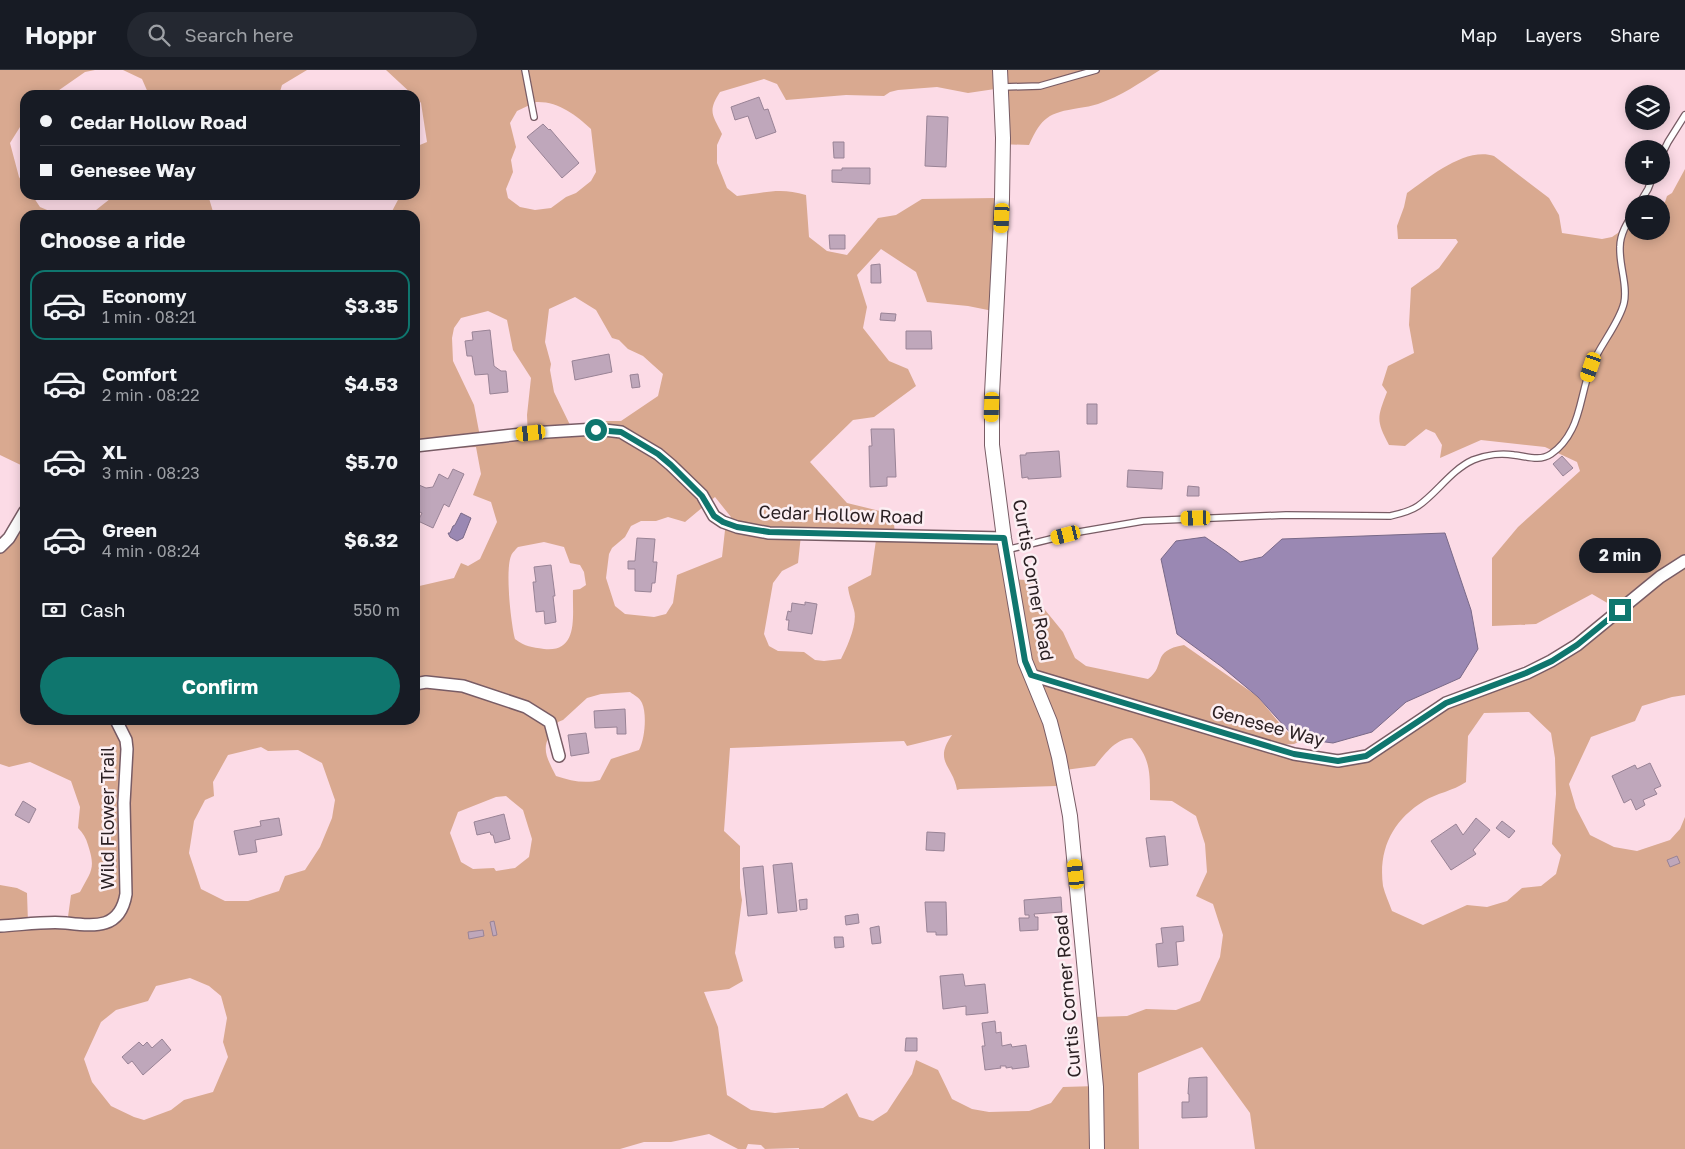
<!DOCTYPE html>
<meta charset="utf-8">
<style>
:root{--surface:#171b24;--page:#242831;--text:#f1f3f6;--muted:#9ea1a6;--line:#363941;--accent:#0f766e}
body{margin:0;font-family:"Golos Text",sans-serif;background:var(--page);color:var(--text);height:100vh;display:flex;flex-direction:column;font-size:19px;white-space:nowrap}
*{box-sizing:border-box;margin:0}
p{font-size:16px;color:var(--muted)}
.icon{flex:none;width:28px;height:28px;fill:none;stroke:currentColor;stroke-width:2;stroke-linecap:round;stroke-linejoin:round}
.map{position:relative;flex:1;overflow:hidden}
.details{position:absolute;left:20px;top:140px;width:400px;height:515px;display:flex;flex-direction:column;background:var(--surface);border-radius:15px;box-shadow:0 2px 12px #0003}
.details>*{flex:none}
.guide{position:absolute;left:20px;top:20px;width:400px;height:110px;border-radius:15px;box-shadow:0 2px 12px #0003;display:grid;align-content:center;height:110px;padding:0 20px;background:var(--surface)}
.tools{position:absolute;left:1625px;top:15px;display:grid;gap:10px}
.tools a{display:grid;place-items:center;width:45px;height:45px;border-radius:50%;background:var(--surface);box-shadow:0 2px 12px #0003;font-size:25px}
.end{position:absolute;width:22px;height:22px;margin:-11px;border:6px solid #0f766e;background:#fff;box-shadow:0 0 0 2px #fff}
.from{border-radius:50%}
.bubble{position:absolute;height:35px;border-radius:18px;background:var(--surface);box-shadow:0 2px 12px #0003;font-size:16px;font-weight:700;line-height:35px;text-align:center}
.car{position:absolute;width:15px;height:30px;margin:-15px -8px;border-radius:6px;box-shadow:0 0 4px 1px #0007;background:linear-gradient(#f5c518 24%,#345 0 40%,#f5c518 0 76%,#345 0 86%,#f5c518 0)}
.guide b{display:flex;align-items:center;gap:18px;height:48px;font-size:19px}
.guide b+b{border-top:1px solid var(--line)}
.guide i{width:12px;height:12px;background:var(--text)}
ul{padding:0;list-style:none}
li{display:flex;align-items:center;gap:15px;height:70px;margin:0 10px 8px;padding:0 10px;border:2px solid transparent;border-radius:15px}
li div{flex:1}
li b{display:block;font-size:19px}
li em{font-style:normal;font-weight:700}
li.on{border-color:var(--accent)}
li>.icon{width:45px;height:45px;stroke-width:1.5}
h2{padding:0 20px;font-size:22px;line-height:60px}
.pay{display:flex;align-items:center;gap:12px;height:55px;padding:0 20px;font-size:19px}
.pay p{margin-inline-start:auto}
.cta{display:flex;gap:10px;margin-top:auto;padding:10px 20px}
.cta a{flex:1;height:58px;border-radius:30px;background:var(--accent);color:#fff;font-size:20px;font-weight:700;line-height:58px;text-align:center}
header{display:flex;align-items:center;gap:30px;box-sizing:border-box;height:70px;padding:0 25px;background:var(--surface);border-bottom:1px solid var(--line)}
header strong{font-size:24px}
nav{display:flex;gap:28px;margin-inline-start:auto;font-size:18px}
.search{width:350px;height:45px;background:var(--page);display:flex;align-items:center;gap:12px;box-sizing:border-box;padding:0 18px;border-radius:28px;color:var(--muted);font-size:19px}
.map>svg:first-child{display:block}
</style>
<header>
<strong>Hoppr</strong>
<div class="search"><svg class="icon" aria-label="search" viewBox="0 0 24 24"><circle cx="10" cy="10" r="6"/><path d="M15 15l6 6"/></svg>Search here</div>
<nav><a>Map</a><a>Layers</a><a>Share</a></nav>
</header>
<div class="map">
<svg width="1685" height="1079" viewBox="0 0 1685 1079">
<rect width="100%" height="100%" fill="#fcdbe6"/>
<path fill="#d9a990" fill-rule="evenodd" d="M0,0H95L85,2L52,25H25V49L10,73L19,107L25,116V125H32L40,137L59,145H25V397L0,385Z
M123,0H307L282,15L279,25H149L142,9Z
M386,0H1160C1140,13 1121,26 1098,34C1092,36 1085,37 1079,38C1048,43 1042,47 1029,75L998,74L995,19L968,23L937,17L898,20L890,22L884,26L846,25L786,30L777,14L764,9L720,22C707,42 713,45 722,64L717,75V93L727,118L737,126C764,123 780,117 806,125L809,167L827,181L847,185L878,148L896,145L922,129L996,128L993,241L968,236L927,232L916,202L881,179L857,205L867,237L863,258L889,291L908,299L916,316L874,347L853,350L810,392L847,433L888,443L894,453L895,467L897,469L997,474L1005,509L1028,510L1034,507L1041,535L1063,562L1075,588L1086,596L1148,609C1167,595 1150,581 1184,575L1257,626L1286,661L1305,669L1294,674L1279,675L1347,691L1450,632L1513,609L1621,541L1592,524L1536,554L1492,556V488L1518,457L1580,401L1577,392L1545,377L1481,370L1440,388L1442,375L1435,363L1426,359L1405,376L1389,375C1376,350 1377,348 1387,322L1382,315L1388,296L1414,283L1409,255L1411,218L1439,198L1458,172L1456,169H1398L1397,156L1404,137L1407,123C1430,107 1465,77 1494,86L1549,128L1559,145L1562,163L1602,169L1612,167L1634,152V161H1661V134L1665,132L1667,126L1672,123L1685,99V625L1672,627L1642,636L1635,651L1591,667L1569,714L1576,738L1590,765L1614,777L1637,781L1670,770L1680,759L1685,747V1079H1255L1250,1043L1202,977L1138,1003L1139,1079H799V1078L765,1079L761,1075L748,1074L746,1079H738L709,1064L671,1072H644L620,1079H0V815L17,818L27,823L28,853L67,854L71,825L80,822C91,801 96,799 88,775C86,768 83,763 78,758L80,737L71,711L30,692L9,697L0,694V482L25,445V650H415V517L454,508L461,493L468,496L480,489L497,452L491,432L473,425L481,404L476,377L415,380V145H390L399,128V125H415V77L427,72L421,33L415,25H413ZM536,32C558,31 576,45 591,59L596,102L591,111L576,123L566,127L551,138L535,140L520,137L508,128L506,119L513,102L511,90L516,77L510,53L517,41ZM575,227L596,240L612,268L619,270L628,279L643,286L663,304L658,326L621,351H603L575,362L571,357L554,322L550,300L551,294L545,272L549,239ZM488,241L507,250L513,280L531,308L527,345L528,368L522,371L483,375L481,372L474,335L453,291L452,268L454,258L461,248ZM715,427L731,447L725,460L722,487L677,505L673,533L666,544L654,547L625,544L615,536L606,508L609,484L612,478L625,467L631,456L641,451H656L668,447L685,452ZM801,465L876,470L871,505L848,517C849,526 852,532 854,540C858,553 847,577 841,589L824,591L815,590L804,582L778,581L769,576L764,564L773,513L782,501L798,493ZM544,472L564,477L570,493L580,495L584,502L586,515L580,519L573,520C572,544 580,583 544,579C531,577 526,577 515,569C511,553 505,501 511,486C512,483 516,479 518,477ZM630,622C634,625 640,628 642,633C647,644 645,669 639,680L611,689L600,710C585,714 571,711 556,706C543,681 541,676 558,652L563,650L587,628L601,624ZM1529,642L1551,663L1555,688L1556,724L1552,774L1561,785L1556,804L1541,816L1522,818L1507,831L1487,837L1467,835L1423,855L1392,841C1389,833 1385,824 1383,816C1378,779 1393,750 1424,731C1437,723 1453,721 1466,712L1468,666L1484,643ZM952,665C933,692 953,695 957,720L960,719L1056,716L1065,712V700L1095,696C1105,684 1116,668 1132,668C1151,688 1150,704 1150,730L1172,731L1196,746L1205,774L1207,802L1196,826L1213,834L1223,865L1220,887L1200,931L1176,940L1146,939L1127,946L1093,947L1097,1016L1063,1017L1051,1033L1029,1041L989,1042L972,1039L952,1029L938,1000L916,990L912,1004L887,1042L873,1051L859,1047L847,1023L823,1038L775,1043L751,1040L727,1025L718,957L704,922L729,919L743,911L735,883L742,830L740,818V776L724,761L730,678L904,671L907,676ZM261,677L268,681L298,680L322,693L335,730L332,748L320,777L305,800L285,806L279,821L248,831H225L201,819L189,783L194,751L205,730L214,726L213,712L228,685ZM506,726L523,740L532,769L529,787L515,798L496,801L494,798L473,799L461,792L450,763L458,742L496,727ZM190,908L209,916L221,926L227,948L223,972L228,987L213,1022L184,1030L171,1040L144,1050L134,1047L111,1036L92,1012L84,989L101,952L116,940L148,931L156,916Z
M115,125H208L214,145H81L96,140Z"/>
<path fill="#9a88b3" stroke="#796988" d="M461,443L471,448L463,468L457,471L450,467L448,463H450L453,456L455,455Z
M1445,463L1471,540L1478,579L1460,608L1406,632L1372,662L1333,673L1295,668L1258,627L1222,597L1177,564L1161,489L1176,471L1205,467L1227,482L1240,492L1262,487L1282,469Z"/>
<path fill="#bfa7bb" stroke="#998396" d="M759,27L764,40L768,39L776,62L756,69L748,46L735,50L731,37Z
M927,46L948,47L946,97L925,96Z
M543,54L549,60L550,59L579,93L562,108L527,67Z
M833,72H844V88H834Z
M842,98H870V114L832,112V100H842Z
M327,125H354L355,128L327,129Z
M829,165H845V179H830Z
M880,194L881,213H871V195Z
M881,243L896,244L895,251L880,250Z
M490,260L494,296L501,301H506L508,322L490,324L488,304L475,305L472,286H467L465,271L473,270L472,262Z
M906,261H931L932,279H906Z
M609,284L612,302L575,310L572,291Z
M638,304L640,317L632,318L630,305Z
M1087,334H1097V354H1087Z
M871,359H894L896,407H887V416L870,417L869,376H872Z
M1059,381L1061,407L1028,409V407L1022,408L1020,385H1026V383Z
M1562,386L1573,398L1563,406L1553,394Z
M453,399L464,404L449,437L444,434L433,458L418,451L422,443L415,440V425L419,415L426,418L433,417L439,404L448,409Z
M1128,400L1163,402L1162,419L1127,417Z
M1188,416L1199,417V426H1187Z
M637,468L655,469L653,492H657L655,513H652L651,522L635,521V499H628V491H635Z
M551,495L555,526H553L556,552L545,554L544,541L536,542L533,512H536L534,497Z
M805,532L817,534L812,564L788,560L789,550H786L788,541L791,542L792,533L805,535Z
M625,639L626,664H617V657L595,658L594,641Z
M586,663L589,683L571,686L568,665Z
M1650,693L1661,716L1654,719L1657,724L1643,730L1645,735L1636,740L1631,729L1624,733L1612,706L1635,695L1637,699Z
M23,731L36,739L29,753L15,745Z
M504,744L510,769L495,773L493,765H491L490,762L477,765L474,752Z
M279,748L282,765L255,770L257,782L239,785L234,761L261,756L260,751Z
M1476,748L1490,760L1473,780L1476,784L1451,800L1431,771L1456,754L1463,765Z
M1502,751L1515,761L1509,768L1496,758Z
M927,762L945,763L944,781L926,780Z
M1165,766L1168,795L1150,797L1146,768Z
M1677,786L1680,793L1670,797L1667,790Z
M792,793L797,841L778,843L773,795Z
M763,796L767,844L748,846L743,798Z
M1061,827L1062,842L1034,844L1035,847H1038V860L1020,861L1019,848H1029V845H1025L1024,830Z
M807,829V839L800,840L799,830Z
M925,832H946L947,865H936V862H927Z
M858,844L859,853L846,855L845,846Z
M494,851L497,865L493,866L490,852Z
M879,856L881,873L872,874L870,858Z
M1183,856L1184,871L1176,872L1178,895L1158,897L1156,874L1163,873L1161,858Z
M483,860L484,866L469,869L468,862Z
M834,867H843L844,877L835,878Z
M963,904L965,916L985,914L988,943L966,945V936L943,939L940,906Z
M995,951L996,963L1001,962L1002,976L1011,974L1012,977L1026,975L1029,997L1012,999V997L1006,998V996H1000L1001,998L985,1000L982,976H985L982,953Z
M906,968H917V981H905Z
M162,969L171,980L143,1005L132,991L128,994L122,987L139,972L143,976L147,972L152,978Z
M1207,1007V1047L1182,1048V1032H1189V1024H1188L1189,1008Z"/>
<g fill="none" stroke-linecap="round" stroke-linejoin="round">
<g stroke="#785c65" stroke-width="8">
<path id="service" d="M525,0L534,47
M1002,17L1040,16L1096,0
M1661,86L1668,72L1685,45
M1639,134L1648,119L1653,106
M1006,480L1079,462L1143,451L1286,445L1390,446C1399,444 1409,442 1418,436C1437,423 1451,400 1473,390C1485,385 1501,383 1514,385C1526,386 1539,392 1551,384C1560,378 1567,369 1572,359C1581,342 1583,316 1591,297C1599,276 1619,254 1624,233C1628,215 1619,196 1620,177C1620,164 1627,153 1634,142"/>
</g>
<g stroke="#785c65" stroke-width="14">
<path id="minor" d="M415,376L531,363L596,359L621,362L658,384L671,395L702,425L714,446L723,452L737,457L769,463L1004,468
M0,477L9,468L25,441
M1031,605L1294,684L1338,691L1367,686L1446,633L1527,603L1551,591L1577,575L1660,507L1685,491
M415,614L426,612L463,616L526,637L550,652L559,686
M0,856C21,855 46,851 66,853C94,856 120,860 126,824L124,733L127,679L126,670L116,650"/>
</g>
<g stroke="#785c65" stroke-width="16">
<path id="tertiary" d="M1000,0L1003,68L1002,129L992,324V375L1004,468L1025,591L1050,652L1059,687L1070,746L1096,1017L1097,1079"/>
</g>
<use href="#service" stroke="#fff" stroke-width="5.5"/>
<use href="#minor" stroke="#fff" stroke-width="11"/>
<use href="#tertiary" stroke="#fff" stroke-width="14"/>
</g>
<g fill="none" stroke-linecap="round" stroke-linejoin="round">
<path stroke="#0f766e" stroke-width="6" d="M596,360L621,362L658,384L671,395L702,426L714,446L723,452L737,457L769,462L1004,468L1025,591L1031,605L1294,684L1338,691L1366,686L1446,633L1526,603L1552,591L1577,575L1620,540"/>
</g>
<g text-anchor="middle" stroke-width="5" stroke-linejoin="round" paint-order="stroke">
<g font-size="18" fill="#2b2023" stroke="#fceff3">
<text transform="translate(841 445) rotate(2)" y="6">Cedar Hollow Road</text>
<text transform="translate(1033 510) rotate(80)" y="6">Curtis Corner Road</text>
<text transform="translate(1268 656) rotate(15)" y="6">Genesee Way</text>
<text transform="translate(108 748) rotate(-90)" y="6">Wild Flower Trail</text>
<text transform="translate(1068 926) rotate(-95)" y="6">Curtis Corner Road</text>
</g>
</g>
</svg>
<div class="tools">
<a><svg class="icon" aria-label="layers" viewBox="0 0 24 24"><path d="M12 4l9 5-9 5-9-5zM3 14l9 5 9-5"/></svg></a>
<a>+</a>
<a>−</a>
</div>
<i class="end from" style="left:596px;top:360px"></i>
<i class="end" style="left:1620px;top:540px"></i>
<div class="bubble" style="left:1579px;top:468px;width:82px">2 min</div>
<i class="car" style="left:1002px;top:148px;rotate:183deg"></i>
<i class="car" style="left:1591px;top:297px;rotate:199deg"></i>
<i class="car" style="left:992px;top:337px;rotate:182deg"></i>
<i class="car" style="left:531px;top:363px;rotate:264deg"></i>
<i class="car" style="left:1196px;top:448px;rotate:268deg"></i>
<i class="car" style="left:1066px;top:465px;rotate:256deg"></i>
<i class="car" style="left:1076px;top:804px;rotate:354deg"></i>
<div class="guide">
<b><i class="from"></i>Cedar Hollow Road</b>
<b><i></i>Genesee Way</b>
</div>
<section class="details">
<h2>Choose a ride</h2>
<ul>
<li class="on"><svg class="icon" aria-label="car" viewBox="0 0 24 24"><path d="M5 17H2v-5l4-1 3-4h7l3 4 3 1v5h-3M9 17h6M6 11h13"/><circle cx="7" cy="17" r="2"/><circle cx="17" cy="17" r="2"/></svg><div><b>Economy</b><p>1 min · 08:21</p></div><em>$3.35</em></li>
<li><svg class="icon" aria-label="car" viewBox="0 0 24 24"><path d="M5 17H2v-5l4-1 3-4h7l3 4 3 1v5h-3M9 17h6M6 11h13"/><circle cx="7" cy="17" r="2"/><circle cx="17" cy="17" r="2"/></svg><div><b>Comfort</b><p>2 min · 08:22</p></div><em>$4.53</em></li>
<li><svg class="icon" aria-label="car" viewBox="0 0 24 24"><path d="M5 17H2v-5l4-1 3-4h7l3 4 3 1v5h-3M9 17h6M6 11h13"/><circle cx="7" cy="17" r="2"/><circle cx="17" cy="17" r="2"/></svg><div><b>XL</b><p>3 min · 08:23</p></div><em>$5.70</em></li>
<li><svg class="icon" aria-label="car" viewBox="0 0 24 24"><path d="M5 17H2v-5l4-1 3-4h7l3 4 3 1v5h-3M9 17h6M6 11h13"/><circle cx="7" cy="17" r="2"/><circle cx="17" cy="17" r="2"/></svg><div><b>Green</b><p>4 min · 08:24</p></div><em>$6.32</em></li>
</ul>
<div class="pay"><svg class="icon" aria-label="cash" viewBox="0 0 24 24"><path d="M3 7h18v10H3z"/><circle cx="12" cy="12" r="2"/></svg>Cash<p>550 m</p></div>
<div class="cta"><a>Confirm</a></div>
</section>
</div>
